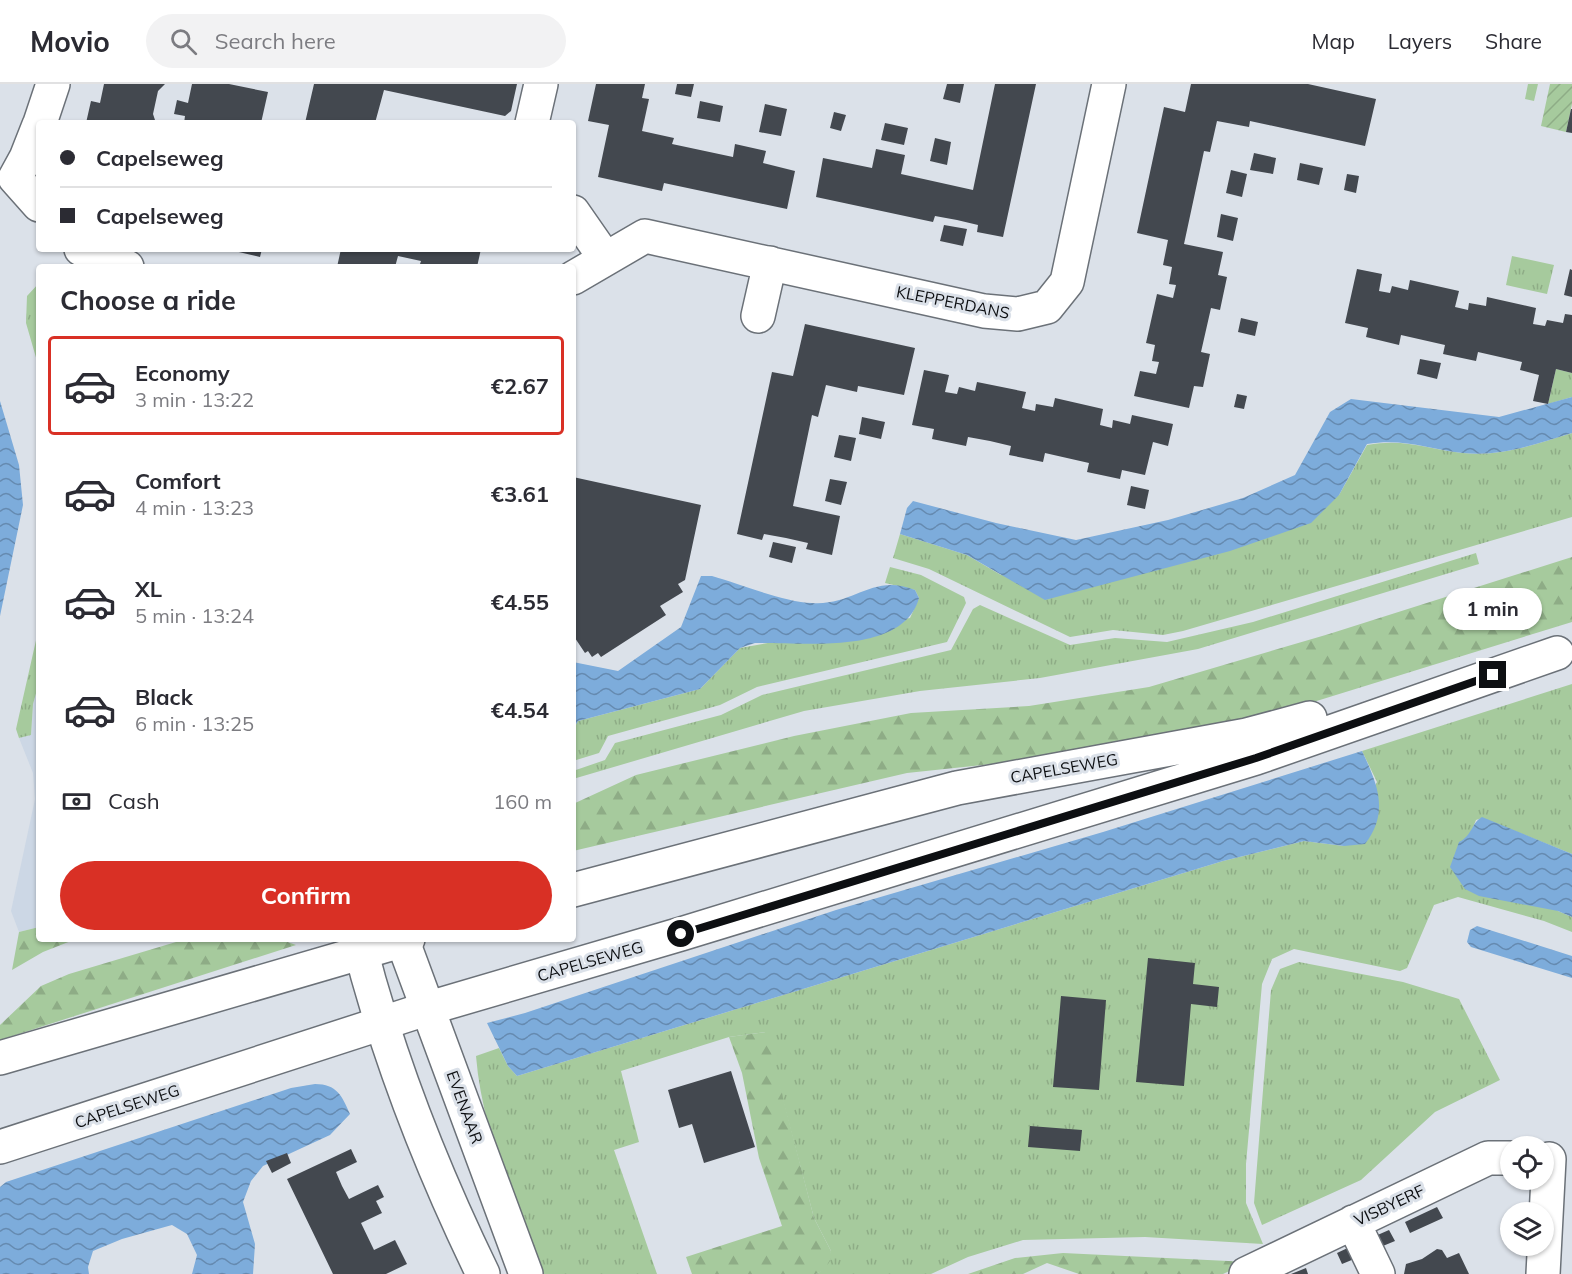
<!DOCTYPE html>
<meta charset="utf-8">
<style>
:root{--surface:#fff;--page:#f2f2f3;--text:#2b2b33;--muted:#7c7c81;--line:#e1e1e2;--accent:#d93025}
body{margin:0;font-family:Mulish,sans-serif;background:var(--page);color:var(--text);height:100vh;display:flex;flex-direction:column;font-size:22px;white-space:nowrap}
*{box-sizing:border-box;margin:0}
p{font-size:20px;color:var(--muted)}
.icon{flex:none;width:33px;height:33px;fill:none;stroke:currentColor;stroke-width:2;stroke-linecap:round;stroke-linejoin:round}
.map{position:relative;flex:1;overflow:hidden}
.drawer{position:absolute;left:36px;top:180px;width:540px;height:678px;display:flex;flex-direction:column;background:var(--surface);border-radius:6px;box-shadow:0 2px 4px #0004}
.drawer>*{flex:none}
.top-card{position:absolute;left:36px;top:36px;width:540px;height:132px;border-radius:6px;box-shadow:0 2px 4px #0004;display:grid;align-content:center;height:132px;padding:0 24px;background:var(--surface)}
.controls{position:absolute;left:1500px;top:1052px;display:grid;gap:12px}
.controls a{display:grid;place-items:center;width:54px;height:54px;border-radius:50%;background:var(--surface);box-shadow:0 2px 4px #0004;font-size:30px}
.end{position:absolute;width:27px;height:27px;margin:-14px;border:8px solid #0d0f12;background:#fff;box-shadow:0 0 0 3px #fff}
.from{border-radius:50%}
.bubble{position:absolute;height:42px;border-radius:21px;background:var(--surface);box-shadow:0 2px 4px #0004;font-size:20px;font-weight:700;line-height:42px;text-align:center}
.top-card b{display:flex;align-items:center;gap:21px;height:57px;font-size:22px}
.top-card b+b{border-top:2px solid var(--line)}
.top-card i{width:15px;height:15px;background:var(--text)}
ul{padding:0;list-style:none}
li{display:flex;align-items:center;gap:18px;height:99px;margin:0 12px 9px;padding:0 12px;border:3px solid transparent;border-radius:6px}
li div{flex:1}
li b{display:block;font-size:22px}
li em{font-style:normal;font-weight:700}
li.current{border-color:var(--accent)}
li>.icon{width:54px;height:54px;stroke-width:1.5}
h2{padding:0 24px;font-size:27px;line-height:72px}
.pay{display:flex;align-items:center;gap:15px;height:66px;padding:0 24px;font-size:22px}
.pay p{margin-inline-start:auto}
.action{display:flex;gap:12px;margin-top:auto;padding:12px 24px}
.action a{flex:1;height:69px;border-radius:36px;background:var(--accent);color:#fff;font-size:24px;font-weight:700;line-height:69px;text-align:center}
header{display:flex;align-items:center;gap:36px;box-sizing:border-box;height:84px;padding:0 30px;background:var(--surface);border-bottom:2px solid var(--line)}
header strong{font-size:28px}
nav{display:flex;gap:33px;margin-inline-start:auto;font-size:21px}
.search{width:420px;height:54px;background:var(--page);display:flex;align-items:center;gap:15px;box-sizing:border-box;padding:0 21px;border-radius:33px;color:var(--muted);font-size:22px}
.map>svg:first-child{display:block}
</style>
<header>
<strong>Movio</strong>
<div class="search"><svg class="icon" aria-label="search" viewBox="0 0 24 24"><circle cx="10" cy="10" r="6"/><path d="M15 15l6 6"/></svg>Search here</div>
<nav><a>Map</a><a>Layers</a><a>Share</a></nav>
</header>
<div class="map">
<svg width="1572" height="1190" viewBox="0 0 1572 1190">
<defs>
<pattern id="grass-tufts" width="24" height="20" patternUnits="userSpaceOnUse" patternTransform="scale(1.5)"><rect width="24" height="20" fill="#a6ca9d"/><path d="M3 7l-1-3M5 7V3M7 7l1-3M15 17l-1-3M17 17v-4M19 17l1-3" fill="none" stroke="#8eac86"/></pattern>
<pattern id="forest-firs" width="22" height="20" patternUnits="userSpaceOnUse" patternTransform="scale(1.5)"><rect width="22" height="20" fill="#a6ca9d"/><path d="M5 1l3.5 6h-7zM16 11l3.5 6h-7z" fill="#8eac86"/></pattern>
<pattern id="garden-furrows" width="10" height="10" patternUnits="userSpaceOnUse" patternTransform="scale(1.5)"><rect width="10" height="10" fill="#a6ca9d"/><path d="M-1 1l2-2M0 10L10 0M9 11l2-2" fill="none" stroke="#8eac86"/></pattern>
<pattern id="water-waves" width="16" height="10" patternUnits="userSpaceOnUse" patternTransform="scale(1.5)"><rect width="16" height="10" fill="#7dacdb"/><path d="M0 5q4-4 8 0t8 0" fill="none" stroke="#658ab0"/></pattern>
</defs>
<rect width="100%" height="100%" fill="#dbe1e9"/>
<path fill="#ccd7e5" d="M39,599V843L19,848L11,827L35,715L33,689L19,654L31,651L33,620Z"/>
<path fill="url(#grass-tufts)" d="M1528,0H1538L1534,17L1525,15Z
M1512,172L1554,181L1547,210L1506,201Z
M39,199V284L26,239L27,212Z
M1556,285L1572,289V313L1548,320Z
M1572,349V433L1183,547L1163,551L1113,546L1070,553L929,485L893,474L900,450L967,471L1001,491L1339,411L1367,361C1405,354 1427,365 1463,369C1502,373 1536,360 1572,349Z
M1476,469L1479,480L1198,565L1040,594L920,607L804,627L573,695V687L605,676L615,659L721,631L762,611L951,566L973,525L980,521L1070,561L1115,554L1167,558L1253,538Z
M890,483L921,491L964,513L966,519L947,558L757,603L720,621L608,652L599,669L573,677V646L578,637L700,605L740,564L910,534L919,514L915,506L885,499Z
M39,543V599L33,620L31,651L19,654L16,645Z
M1572,600V770L1482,734L1476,736L1469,753L1558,827L1572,833V848L1544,837L1458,813L1434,821L1407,884L1400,887L1294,865L1272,875L1262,900L1246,1080V1119L1263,1160L1145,1153L1023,1156L968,1173L931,1190H816L824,1185L831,1167L814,1134L765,948L729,953L621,987L639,1058L614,1066L657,1190H540C515,1120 482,1047 476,972L499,964L508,982L517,992L1223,777L1304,757L1344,762L1377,698L1362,667Z
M1299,878L1403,898L1459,915L1500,996L1435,1028L1361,1096L1262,1141L1254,1119L1271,906L1280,885Z"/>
<path fill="url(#forest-firs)" d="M1572,473V538L1281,628L1058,673L907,689L573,767V720L636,691L794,652L911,629L1029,622L1149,603L1329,550Z
M39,843V855H76L43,868L12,886L19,848Z
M186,855H279L296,861L0,956V941L41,902L69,890Z
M766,948L814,1134L831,1167L830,1177L824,1186L816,1190H692L686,1173L782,1142L759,1074L742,989L729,953Z
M1063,1169L1249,1178L1223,1190H1079L1047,1179L1023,1190H968L1015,1174Z"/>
<path fill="url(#garden-furrows)" d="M1550,0H1572V20L1566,48L1541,42Z"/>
<path fill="url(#water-waves)" d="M1572,313V349C1536,360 1502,373 1463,369C1428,365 1404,354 1367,360L1339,411L1311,439L1230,467L1045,516L967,471L900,450L907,424L913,417L996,439L1076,456L1168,436L1243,414L1295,391L1330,328L1351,315L1499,333Z
M0,317L19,381L23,421L0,532Z
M701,492H712C740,500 784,518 812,519C855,522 872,489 915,506L919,514C903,572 803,558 755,559L740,564L700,605L578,637L573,646V578L618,587L681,543Z
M1362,667C1377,699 1390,728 1365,760L1344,762L1304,757L1223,777L517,992L508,982L487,939L525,929L836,826L1103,748Z
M1482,733L1572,770V833L1558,827L1479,812L1465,805L1450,783L1459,758C1473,751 1471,739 1482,733Z
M1477,842L1572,872V894L1471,863L1467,858L1470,846Z
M315,1000C337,1000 342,1012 350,1030L330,1051L263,1082L251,1097L243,1118L255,1160L253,1190H192L197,1171L187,1150L172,1141L122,1155L93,1167L88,1183L89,1190H0V1103L6,1098L291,1004Z"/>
<path fill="#43484f" d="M104,0H165L158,7L153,30L156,39H86L91,17L100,19Z
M192,0H229L268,8L261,39H184L185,32L174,30L177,16L188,19Z
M314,0H517L511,27L505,32L384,6L375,39H305Z
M596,0H645L642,14L649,15L642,47L674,54L672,60L733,73L735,60L766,67L763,79L795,87L787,125L664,99L662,107L598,93L609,41L588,37Z
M677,0H694L691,13L675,10Z
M947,0H964L960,19L943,15Z
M995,0H1036L1003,153L977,148L978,141L957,136L935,132L933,138L816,113L823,74L872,84L876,65L905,71L901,90L973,106Z
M1191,0H1308L1376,15L1365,62L1250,37L1249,43L1217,37L1210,68L1204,67L1184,160L1223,168L1218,191L1227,193L1220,226L1211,224L1201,268L1210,270L1203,303L1194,302L1189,324L1134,312L1140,287L1156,290L1159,278L1152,277L1155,261L1146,259L1157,210L1173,214L1176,201L1169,200L1172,183L1163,181L1168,156L1137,149L1164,23L1185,28Z
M700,17L723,22L720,38L697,34Z
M765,20L787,25L781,52L759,48Z
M1571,25H1572V49L1566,48Z
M834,28L846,31L841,47L830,44Z
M885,39L908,44L904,61L881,56Z
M935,54L951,58L947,81L930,77Z
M1254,69L1276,74L1273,90L1250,86Z
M1300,79L1323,84L1319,101L1297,96Z
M1231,86L1247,90L1242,113L1226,109Z
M1347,90L1359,92L1356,109L1344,106Z
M1221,130L1238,134L1233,157L1217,153Z
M944,141L967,145L963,162L940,157Z
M226,165H262L260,173Z
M341,165H481L477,183H419L421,177L398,172L395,183H337Z
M1357,185L1382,190L1379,207L1390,209L1392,202L1408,206L1410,196L1459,207L1455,223L1468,226L1469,219L1486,222L1487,213L1536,224L1533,240L1545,242L1547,236L1563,239L1565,230L1572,231V289L1556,285L1548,320L1533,317L1539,291L1520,286L1522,278L1478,268L1476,277L1443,270L1445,261L1401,251L1399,261L1366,253L1368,244L1345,239Z
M1570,185L1572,186V213L1564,211Z
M1241,234L1258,238L1255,252L1238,248Z
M805,240L915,264L904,311L858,302L857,308L826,301L818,333L812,331L793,422L840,432L832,471L806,465L808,459L786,454L764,450L762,456L737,450L772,288L793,292Z
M1420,275L1441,279L1437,295L1417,290Z
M924,286L949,291L945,308L957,310L959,303L975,307L977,298L1026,308L1022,324L1035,327L1036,320L1053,323L1055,314L1103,325L1100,341L1112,344L1113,336L1130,340L1132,331L1173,340L1168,362L1153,358L1145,391L1122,386L1120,395L1087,388L1089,379L1045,369L1043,378L1009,371L1011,362L990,357L968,353L966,362L932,355L934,345L912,341Z
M1237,310L1247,312L1244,325L1234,323Z
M862,333L885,338L881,355L859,350Z
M839,351L856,354L851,377L834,373Z
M573,393L701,421L685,496L678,500L683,508L660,522L666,531L601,573L598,569L592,573L588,567L585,569L573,551Z
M830,395L847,398L841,421L825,417Z
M1131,402L1149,406L1145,425L1127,421Z
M773,458L796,463L792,479L769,473Z
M1148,874L1195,879L1193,900L1219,903L1217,923L1191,920L1184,1002L1136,998Z
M1061,912L1106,916L1099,1006L1053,1003Z
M731,987L755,1063L704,1079L692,1040L679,1044L668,1006Z
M1030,1042L1082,1046L1080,1067L1028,1063Z
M351,1065L357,1078L336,1088L342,1102L349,1115L378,1101L384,1113L376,1117L382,1129L361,1139L374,1166L395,1156L407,1180L386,1190H333L287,1095Z
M287,1069L291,1079L272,1089L266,1077Z
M1437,1123L1443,1134L1410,1149L1405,1138Z
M1389,1146L1395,1157L1378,1164L1373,1153Z
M1354,1161L1359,1173L1342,1180L1337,1169Z
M1437,1165L1442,1166L1447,1174L1459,1169L1469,1190H1404L1406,1180L1422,1175Z
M1306,1184L1308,1190H1291Z"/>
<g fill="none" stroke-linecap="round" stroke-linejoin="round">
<g stroke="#6b7178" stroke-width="36">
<path id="minor" d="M40,39L53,0
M532,39L541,0
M15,94L26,74L39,41
M15,94L39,121
M573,128L605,174
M81,165L98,174L127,183
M573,194L645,152L984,227L1018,230L1047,223L1067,198L1109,0
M758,232L770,179
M358,855C387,971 431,1083 483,1190
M402,855L526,1190
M1353,1138L1378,1190
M1246,1190L1488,1074H1510
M1543,1190L1549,1075"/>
</g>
<g stroke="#6b7178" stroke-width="36">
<path id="major" d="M573,806L957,704L1247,651L1310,634
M0,974L408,855
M0,1063L429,924L681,850L1256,674L1557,569"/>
</g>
<use href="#minor" stroke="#fff" stroke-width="33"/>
<use href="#major" stroke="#fff" stroke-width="33"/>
</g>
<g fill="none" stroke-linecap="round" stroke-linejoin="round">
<path stroke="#0d0f12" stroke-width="8" d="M681,850L1256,674L1493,591"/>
</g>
<g text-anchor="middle" stroke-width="6" stroke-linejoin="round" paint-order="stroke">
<g font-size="16" fill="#0d0f12" stroke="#dbe1e9">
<text transform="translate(953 218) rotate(11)" y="6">KLEPPERDANS</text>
<text transform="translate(1064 684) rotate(-10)" y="6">CAPELSEWEG</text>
<text transform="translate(590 877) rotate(-16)" y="6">CAPELSEWEG</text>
<text transform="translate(127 1022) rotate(-18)" y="6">CAPELSEWEG</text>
<text transform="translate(465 1023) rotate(70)" y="6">EVENAAR</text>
<text transform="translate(1389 1121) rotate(-25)" y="6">VISBYERF</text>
</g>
</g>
</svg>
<div class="controls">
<a><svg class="icon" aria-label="locate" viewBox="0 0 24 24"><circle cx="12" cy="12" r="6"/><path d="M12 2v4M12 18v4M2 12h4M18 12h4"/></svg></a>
<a><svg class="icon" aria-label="layers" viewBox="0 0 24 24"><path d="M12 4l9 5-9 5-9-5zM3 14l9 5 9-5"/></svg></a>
</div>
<i class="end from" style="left:681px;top:850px"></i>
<i class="end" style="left:1493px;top:591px"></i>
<div class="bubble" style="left:1443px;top:504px;width:99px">1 min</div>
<div class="top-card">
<b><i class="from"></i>Capelseweg</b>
<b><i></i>Capelseweg</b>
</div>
<section class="drawer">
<h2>Choose a ride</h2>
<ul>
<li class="current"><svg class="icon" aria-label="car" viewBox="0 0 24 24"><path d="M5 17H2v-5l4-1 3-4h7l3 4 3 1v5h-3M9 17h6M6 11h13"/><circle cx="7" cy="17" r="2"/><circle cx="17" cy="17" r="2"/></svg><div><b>Economy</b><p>3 min · 13:22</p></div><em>€2.67</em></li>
<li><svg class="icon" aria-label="car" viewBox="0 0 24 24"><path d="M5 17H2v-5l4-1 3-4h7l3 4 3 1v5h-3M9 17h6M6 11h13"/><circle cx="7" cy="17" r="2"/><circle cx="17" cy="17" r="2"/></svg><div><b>Comfort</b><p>4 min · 13:23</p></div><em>€3.61</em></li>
<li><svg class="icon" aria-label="car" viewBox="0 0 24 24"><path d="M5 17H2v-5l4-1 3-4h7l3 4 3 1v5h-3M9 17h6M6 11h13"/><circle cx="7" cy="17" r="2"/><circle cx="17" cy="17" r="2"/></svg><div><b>XL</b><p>5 min · 13:24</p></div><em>€4.55</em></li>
<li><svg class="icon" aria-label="car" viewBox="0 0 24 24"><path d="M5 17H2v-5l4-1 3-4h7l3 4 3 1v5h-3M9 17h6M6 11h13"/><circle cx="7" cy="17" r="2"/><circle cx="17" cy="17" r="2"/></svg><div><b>Black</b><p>6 min · 13:25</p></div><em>€4.54</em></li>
</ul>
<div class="pay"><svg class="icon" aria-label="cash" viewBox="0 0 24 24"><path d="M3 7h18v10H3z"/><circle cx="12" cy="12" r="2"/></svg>Cash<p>160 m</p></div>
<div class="action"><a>Confirm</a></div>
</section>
</div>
